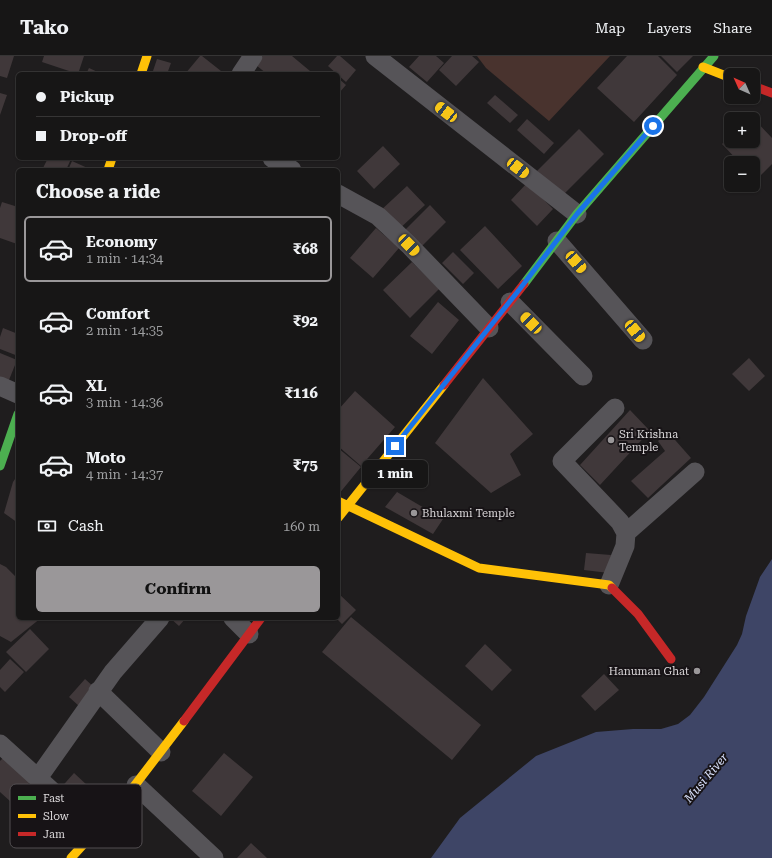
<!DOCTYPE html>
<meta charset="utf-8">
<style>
:root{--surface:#171616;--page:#201f1f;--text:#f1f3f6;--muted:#9e9fa1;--line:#363535;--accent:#9a9799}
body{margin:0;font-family:"Roboto Serif",serif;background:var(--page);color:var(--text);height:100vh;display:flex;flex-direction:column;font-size:15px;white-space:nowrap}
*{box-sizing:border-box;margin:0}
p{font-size:13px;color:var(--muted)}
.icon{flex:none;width:22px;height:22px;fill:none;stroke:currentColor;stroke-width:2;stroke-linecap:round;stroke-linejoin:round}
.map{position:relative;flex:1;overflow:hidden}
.panel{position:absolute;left:16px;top:112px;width:324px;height:452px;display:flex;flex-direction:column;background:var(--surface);border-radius:6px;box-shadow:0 1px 3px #0004,0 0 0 1px var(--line)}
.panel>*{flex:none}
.hud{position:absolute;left:16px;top:16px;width:324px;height:88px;border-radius:6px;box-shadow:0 1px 3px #0004,0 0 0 1px var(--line);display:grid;align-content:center;height:88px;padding:0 20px;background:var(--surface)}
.needle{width:26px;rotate:315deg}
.buttons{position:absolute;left:724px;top:12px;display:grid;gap:8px}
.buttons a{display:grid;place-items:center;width:36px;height:36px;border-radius:6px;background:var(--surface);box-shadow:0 1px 3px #0004,0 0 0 1px var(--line);font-size:20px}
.end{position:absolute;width:18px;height:18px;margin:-9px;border:5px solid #1a73e8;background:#fff;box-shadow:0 0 0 2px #fff}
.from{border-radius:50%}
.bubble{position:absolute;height:28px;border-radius:6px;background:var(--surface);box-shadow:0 1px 3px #0004,0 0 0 1px var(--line);font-size:13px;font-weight:700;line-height:28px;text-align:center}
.car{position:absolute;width:12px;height:24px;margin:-12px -6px;border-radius:5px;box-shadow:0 0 3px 1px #0007;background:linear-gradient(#f5c518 24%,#345 0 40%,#f5c518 0 76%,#345 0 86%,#f5c518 0)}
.hud b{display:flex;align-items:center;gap:14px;height:38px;font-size:15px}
.hud b+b{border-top:1px solid var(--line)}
.hud i{width:10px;height:10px;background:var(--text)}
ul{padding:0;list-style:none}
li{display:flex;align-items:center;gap:12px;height:66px;margin:0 8px 6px;padding:0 12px;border:2px solid transparent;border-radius:6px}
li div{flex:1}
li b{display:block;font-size:15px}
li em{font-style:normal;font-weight:700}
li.active{border-color:var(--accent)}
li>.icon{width:36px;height:36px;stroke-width:1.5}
h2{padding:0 20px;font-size:18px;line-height:48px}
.pay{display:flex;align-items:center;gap:10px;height:44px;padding:0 20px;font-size:15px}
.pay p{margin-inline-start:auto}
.cta{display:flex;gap:8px;margin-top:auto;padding:8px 20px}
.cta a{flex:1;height:46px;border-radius:6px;background:var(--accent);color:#111;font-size:16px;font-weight:700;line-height:46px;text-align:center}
header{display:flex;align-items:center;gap:24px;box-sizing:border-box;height:56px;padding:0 20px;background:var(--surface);border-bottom:1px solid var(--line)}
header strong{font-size:19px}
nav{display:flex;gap:22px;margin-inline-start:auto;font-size:14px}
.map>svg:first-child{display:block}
</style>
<header>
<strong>Tako</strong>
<nav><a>Map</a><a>Layers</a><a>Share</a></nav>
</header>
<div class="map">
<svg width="772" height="802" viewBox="0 0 772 802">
<rect width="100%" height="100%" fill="#1f1d1e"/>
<path fill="#49332e" d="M477,0H610L549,65L486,12Z"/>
<path fill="#3e4566" d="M772,503V802H431L460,762L536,700L596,676L633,673H661L678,668L690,659L704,641L737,589L742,578L746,560L760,521Z"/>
<path fill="#40383a" d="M0,0H14L7,22L0,20Z
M44,0H84L78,18L42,6Z
M200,0H202L221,15L219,18H185Z
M263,0H292L310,15L308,18H267L256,9Z
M337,0H340L356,14L346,26L328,10Z
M419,0H436L444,7L427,26L409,11Z
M452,0H472L479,6L456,30L439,14Z
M627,0H658L677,19L634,66L597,32Z
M661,0H693L677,16Z
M157,3L171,7L167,18H152Z
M89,12L102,18H86Z
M338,22L346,29L339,37L338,36Z
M0,37L7,39L0,59Z
M495,39L518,59L510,67L487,47Z
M751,60L772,82V108L756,124L753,120V107H740L722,88L731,80V85H753V63H748Z
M527,63L554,87L544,98L517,74Z
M579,73L604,98L562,140L537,115Z
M383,90L400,108L374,133L357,115Z
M48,102H69L71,103L66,114H42Z
M72,105L92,114H68Z
M527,127L553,153L537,170L511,144Z
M407,130L425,149L397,175L379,156Z
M2,146L18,151V185L17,188L0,182V152Z
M430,149L446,166L419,193L403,176Z
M485,170L522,210L498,233L460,194Z
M376,172L399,192L373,222L350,202Z
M453,196L474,217L463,228L442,207Z
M412,206L439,233L410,262L383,234Z
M438,246L459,264L432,298L410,280Z
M3,272L18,278V300L0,293V281Z
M0,297L17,304L7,329L0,326Z
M749,302L765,320L749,335L732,318Z
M483,322L533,378L510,398L521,419L491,437L435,387Z
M355,335L395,371L361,410L338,390V354Z
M630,354L650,375L600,429L580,409Z
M668,376L691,402L648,442L631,425L665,395L658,385Z
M338,392L361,411L338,439Z
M17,420L18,421V467L4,457L13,426Z
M397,436L443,463L433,478L385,451Z
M586,497L611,499L609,517L584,514Z
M0,508L6,511L18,523V562H41L11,586L0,580Z
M338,537L356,554L342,568L336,562H338Z
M351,561L481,669L452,704L322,596Z
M170,562H186L179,570Z
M30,573L49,593L26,616L6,596Z
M485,588L512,614L492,635L465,610Z
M10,603L24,616L5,636L0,631V614Z
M604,618L619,634L595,655L581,640Z
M85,623L95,632L79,650L69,641Z
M224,697L253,721L221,760L192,735Z
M4,701L30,726L11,746L0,736V705Z
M74,717L102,743L86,760L58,735Z
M251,787L267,802H237Z"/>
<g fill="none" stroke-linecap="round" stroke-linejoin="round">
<path stroke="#565458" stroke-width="19" d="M375,0L577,158
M241,18L253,0
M272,102L292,114
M338,138L378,160L409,189L489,272
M557,185L643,284
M510,246L583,320
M0,330L18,338
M615,352L562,405L620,466L626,477
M609,529L625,490L626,477L695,416
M233,562L249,578
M98,635L161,696
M0,688L96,775
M38,722L113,616L160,562
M136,729L214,802"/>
<path stroke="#4caf50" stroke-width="9" d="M524,228L577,158L714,0
M0,410L18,358"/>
<path stroke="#ffc107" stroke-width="9" d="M703,11L731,22
M141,18L147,0
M108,114L112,102
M338,445L479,512L609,529L612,532
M338,462L444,329
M71,802L122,746L184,665"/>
<path stroke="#c62828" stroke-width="9" d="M753,30L772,37
M444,329L524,228
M612,532L638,558L671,603
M184,665L261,562"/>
</g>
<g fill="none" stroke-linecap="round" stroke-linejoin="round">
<path stroke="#1a73e8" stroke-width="5" d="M395,390L519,234L577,158L653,70"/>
</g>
<g fill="#9a9799" stroke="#171316" stroke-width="1.5">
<circle cx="611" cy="384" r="4"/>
<circle cx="414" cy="457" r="4"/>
<circle cx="697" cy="615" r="4"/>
</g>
<g text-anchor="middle" stroke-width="4" stroke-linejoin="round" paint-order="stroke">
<g font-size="11" fill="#dcd9db" stroke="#171316" text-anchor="start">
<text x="619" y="382">Sri Krishna<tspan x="619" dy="13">Temple</tspan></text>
<text x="422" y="461">Bhulaxmi Temple</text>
<text x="689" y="619" text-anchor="end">Hanuman Ghat</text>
</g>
<g font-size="12" font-style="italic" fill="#d9e1fb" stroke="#171316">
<text transform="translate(706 722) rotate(-50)" y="4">Musi River</text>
</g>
</g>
<rect x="10" y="728" width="132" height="64" rx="6" fill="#171316" stroke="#524e51" stroke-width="1"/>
<rect x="18" y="740" width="18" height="4" fill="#4caf50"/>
<rect x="18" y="758" width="18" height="4" fill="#ffc107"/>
<rect x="18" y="776" width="18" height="4" fill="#c62828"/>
<g font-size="11" fill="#dcd9db">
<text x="43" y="746">Fast</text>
<text x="43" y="764">Slow</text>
<text x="43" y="782">Jam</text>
</g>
</svg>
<div class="buttons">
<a><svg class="needle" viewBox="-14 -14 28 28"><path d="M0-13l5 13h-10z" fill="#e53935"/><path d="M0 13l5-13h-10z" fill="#9e9fa1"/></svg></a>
<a>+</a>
<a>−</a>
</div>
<i class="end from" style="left:653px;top:70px"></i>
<i class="end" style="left:395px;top:390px"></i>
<div class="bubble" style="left:362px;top:404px;width:66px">1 min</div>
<i class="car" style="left:446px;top:56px;rotate:308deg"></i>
<i class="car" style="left:518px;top:112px;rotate:128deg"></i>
<i class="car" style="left:409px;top:189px;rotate:136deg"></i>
<i class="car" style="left:576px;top:206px;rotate:139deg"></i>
<i class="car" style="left:531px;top:267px;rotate:315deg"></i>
<i class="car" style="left:635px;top:275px;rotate:141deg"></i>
<div class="hud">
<b><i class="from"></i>Pickup</b>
<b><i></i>Drop-off</b>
</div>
<section class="panel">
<h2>Choose a ride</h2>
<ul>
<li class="active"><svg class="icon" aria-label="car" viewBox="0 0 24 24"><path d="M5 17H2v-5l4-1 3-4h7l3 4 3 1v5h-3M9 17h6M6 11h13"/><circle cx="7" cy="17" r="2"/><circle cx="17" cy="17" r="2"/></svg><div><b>Economy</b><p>1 min · 14:34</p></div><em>₹68</em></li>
<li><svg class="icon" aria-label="car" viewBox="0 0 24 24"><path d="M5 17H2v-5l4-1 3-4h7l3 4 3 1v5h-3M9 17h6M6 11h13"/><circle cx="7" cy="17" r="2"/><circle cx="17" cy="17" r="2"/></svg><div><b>Comfort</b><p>2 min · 14:35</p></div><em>₹92</em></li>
<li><svg class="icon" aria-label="car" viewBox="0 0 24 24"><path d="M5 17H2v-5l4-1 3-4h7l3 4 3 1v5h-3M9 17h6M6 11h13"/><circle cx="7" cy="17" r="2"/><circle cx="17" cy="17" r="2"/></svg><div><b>XL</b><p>3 min · 14:36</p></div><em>₹116</em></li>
<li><svg class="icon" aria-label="car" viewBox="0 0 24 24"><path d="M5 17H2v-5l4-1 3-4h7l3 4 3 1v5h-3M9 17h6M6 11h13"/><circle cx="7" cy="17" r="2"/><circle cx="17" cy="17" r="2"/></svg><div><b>Moto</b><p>4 min · 14:37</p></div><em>₹75</em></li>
</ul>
<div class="pay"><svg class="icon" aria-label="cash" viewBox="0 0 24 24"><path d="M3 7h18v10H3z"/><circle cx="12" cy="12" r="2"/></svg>Cash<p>160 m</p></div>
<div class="cta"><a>Confirm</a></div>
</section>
</div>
